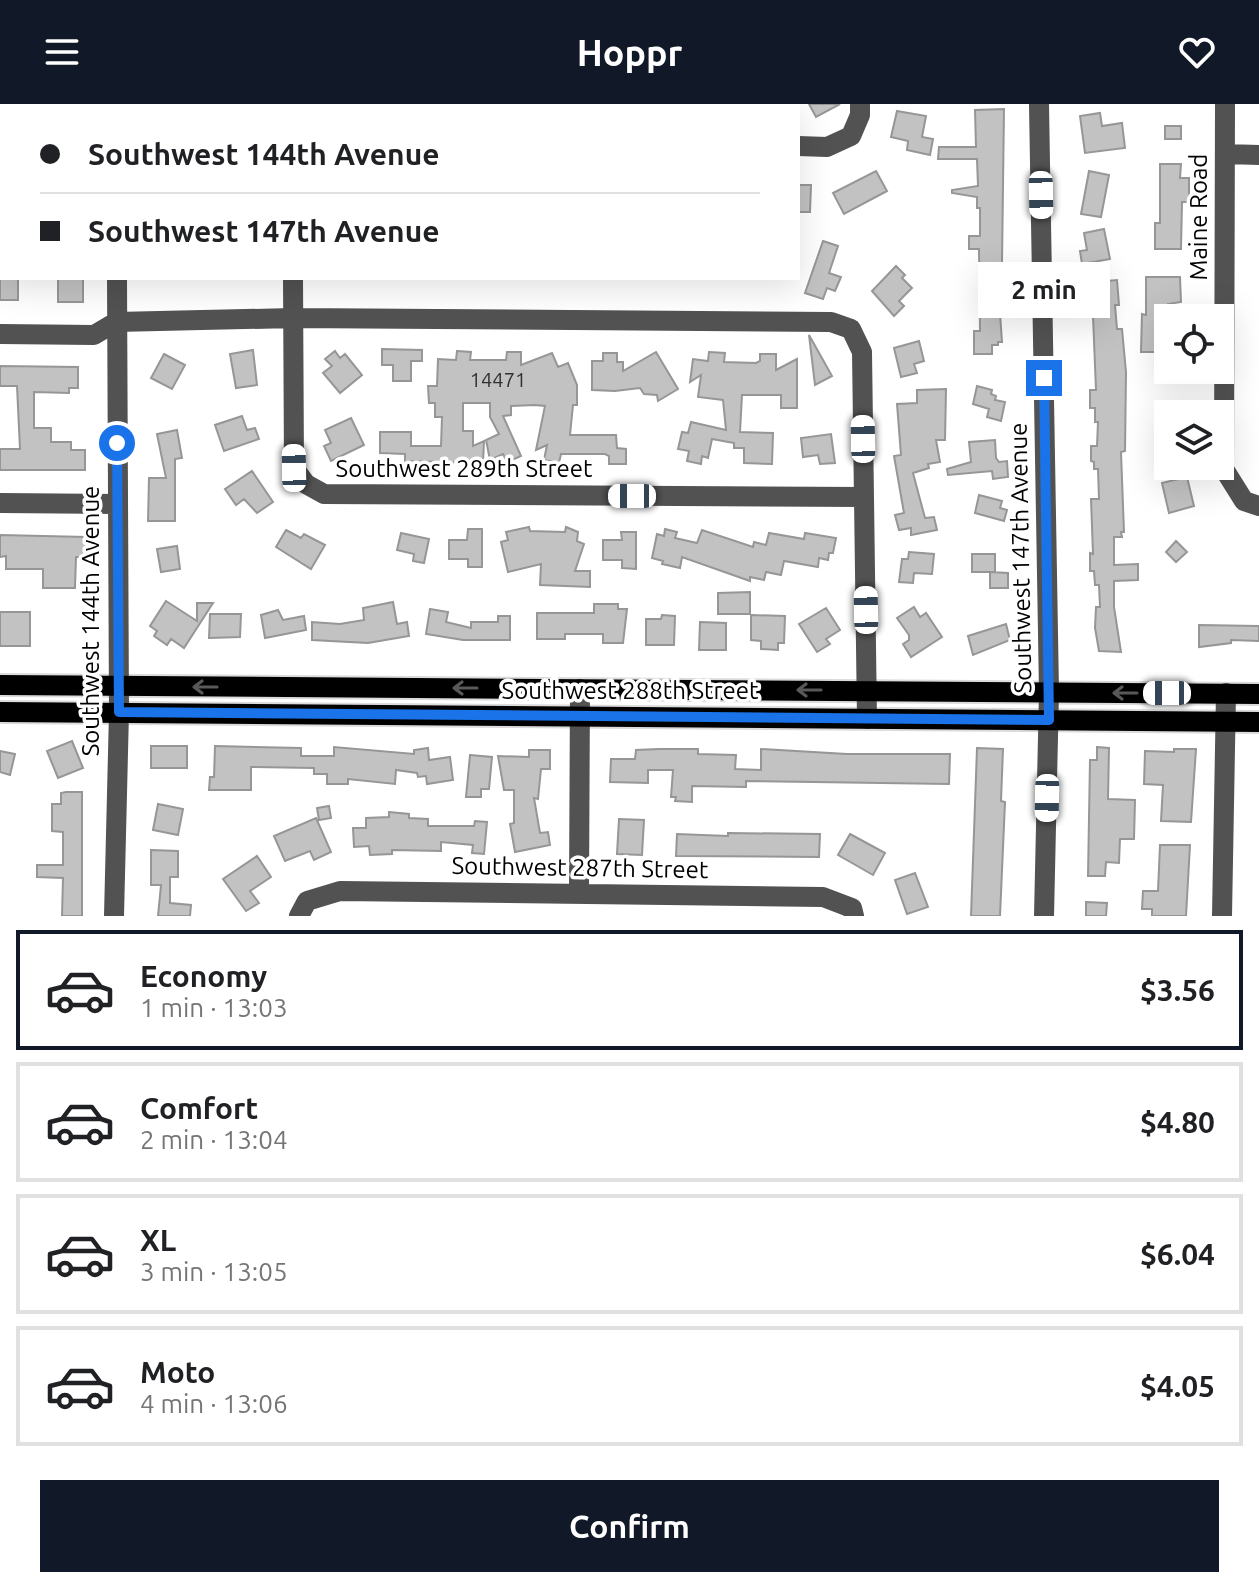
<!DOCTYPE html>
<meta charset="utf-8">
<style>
:root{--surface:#fff;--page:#f2f2f2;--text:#202124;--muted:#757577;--line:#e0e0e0;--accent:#111827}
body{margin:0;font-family:Ubuntu,sans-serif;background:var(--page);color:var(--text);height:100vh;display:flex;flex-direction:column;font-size:30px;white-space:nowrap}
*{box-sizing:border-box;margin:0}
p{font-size:26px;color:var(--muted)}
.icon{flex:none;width:44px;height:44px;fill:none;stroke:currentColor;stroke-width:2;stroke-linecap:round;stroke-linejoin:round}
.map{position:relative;height:812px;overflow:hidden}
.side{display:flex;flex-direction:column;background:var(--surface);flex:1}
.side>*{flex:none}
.top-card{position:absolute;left:0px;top:0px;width:800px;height:176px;box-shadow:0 8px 32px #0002;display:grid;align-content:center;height:176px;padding:0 40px;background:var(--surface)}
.buttons{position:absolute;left:1154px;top:200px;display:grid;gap:16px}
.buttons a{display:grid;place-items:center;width:80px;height:80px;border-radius:0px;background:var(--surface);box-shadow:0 8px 32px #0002;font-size:40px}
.end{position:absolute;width:36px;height:36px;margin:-18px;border:10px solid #1a73e8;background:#fff;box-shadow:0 0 0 4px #fff}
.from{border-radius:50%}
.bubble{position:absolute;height:56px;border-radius:0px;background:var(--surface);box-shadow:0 8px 32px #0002;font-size:26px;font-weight:600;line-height:56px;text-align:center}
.car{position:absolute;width:24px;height:48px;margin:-24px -12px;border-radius:10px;box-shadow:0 0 6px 2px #0007;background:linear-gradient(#fff 24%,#345 0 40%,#fff 0 76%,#345 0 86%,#fff 0)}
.top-card b{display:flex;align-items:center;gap:28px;height:76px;font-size:30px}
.top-card b+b{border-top:2px solid var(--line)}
.top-card i{width:20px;height:20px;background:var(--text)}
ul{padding:14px 0 0;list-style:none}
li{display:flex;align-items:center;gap:24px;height:120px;margin:0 16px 12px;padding:0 24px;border:4px solid var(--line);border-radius:0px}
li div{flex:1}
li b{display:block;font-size:30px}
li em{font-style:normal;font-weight:600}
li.current{border-color:var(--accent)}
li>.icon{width:72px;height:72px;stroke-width:1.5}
.primary-button{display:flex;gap:16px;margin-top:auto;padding:16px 40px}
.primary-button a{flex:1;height:92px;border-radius:0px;background:var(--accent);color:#fff;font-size:32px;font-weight:600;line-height:92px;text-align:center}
header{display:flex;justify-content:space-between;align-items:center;height:104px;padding:0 40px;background:var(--accent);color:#fff;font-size:36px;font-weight:600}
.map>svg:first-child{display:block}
</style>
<header><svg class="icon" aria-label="menu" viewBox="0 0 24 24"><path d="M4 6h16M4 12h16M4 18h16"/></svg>Hoppr<svg class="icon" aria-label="heart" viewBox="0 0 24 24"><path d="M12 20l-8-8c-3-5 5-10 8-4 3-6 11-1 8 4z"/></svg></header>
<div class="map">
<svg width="1259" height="812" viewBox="0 0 1259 812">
<rect width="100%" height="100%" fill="#fff"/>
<path fill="#c2c2c2" stroke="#969696" stroke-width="2" d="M809,0H840L816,13Z
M1004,5L1002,159H1000L999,195L1002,238H998V241H992V250H974V227H980L979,145H969V132H980V104H977V93L952,89V86L978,82L977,55H938L939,43H976L975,6Z
M897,7L926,12L922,33L933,35L930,51L907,46L908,37L891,33Z
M1100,9L1102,22L1122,19L1125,44L1085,49L1080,12Z
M1165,22H1181V35H1165Z
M1160,60H1181L1180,74H1189V98H1182L1181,145H1155V119H1160Z
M876,67L887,87L844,110L833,89Z
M1089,67L1109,71L1101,113L1081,110Z
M798,81H811L810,108H798Z
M1104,125L1110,155L1082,160L1080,147L1087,146L1084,129Z
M823,137L838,142L829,169L841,173L835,187L827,184L823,195L805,189Z
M896,162L905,171L902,174L912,184L899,197L904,202L894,212L872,187Z
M1146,173H1180L1181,198L1168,200V248H1141L1142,210L1146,211Z
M0,174H18V196H0Z
M58,174H83V198H58Z
M1117,176L1119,201H1115L1117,225H1122L1126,268L1125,347L1121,348L1124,428H1121L1122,433H1114V461L1138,460V476L1114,477V503L1121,548L1099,547L1095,524L1096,503H1100L1099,481H1095L1094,467H1090V449L1093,450L1091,395H1099L1098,365H1094V358L1091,357V342H1097L1098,318H1095V304H1090V286H1096L1093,212H1089L1085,179Z
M809,231L832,272L815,281Z
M919,237L924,257L914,260L917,269L901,273L894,244Z
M382,245L422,246V257H411V277H393V261H382Z
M253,246L257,281L236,284L230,250Z
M335,247L340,254L345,250L362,271L340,289L323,269L332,262L325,255Z
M457,247L471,248L470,256H506L507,248H521V261L552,249L558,263L568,259L577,281V301H573L570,331H616L617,344L626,345V360H609V352L605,350H561L559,359L544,356L547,341L536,346L545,302L535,301L511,302V311L503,312L521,352L507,358L503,350L490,356L486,336L499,330L490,313V299H463V327H473V342L484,337L483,359L405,357V350L380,349V328H411V342H441L442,313H435V299H429L428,282H437L438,255L456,256Z
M656,248L678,285L658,297L657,291L644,290L640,284L615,287L592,286V257H603V249H617V258H623V267Z
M709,248L725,249L724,258L756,259L760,257V250H776V266L797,255V304H781V291H742L740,328L773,329L772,360L744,359V344H734V339L712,335L708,354L702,352L701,360L687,357L689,347L678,345L682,328L688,329L691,318L726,326L723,296L698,293L701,271L690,278L693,255L708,257Z
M164,250L185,261L172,285L151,274Z
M0,262L78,263V284H69V289L34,288V324H51V338H71V346H85V366H0V345H20L17,282H0Z
M977,282L992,286L991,290L996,292L995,296L1005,298L1001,317L987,313L989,305L973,300Z
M946,285L945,336H936L940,358L928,360L929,364L913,369L925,414L934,413L937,426L911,431V424L899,426L895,411L904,409L894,352L901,351L897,300L917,299V286Z
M242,312L247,326L255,324L259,335L224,347L215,321Z
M351,314L364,341L331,357L324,342L331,339L325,326Z
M177,326L182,354L175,355V417H148L149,374H166L157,330Z
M831,330L835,359L820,360L818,351L803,353L801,334Z
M995,336L996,354L999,358L1007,357L1008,373L993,375L992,367L948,371L947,365L971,358L969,338Z
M252,367L273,398L257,409L244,395L236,401L225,385Z
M1187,373L1194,402L1169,409L1162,379Z
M979,391L1002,397L1000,404L1007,406L1004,417L975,409Z
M529,423L530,427L565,428L566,423L578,428L577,437L584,440L575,467H590V483L540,481L541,460L508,468L501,438L508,436L506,428Z
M468,425H482V463H468V455H449V436H467Z
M665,425L677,428L675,434L697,439L702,426L753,443L754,438L766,441L769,429L804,435L805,429L836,434L833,449H829L828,456L819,454L818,463L784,457L781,471L766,468L764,476L750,473V477L682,453L680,464L662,460L663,457L652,454L657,430L664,432Z
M286,426L301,434L304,430L325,441L311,465L276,443Z
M621,428H636V465L622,464V456H603V436H622Z
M401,429L429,435L424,459L413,457L414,450L397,446Z
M0,431L86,433L85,453H76L75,484H43V465H6V452L0,453Z
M1176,437L1187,448L1176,458L1166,448Z
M177,442L180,465L161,468L157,445Z
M909,448L934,450L932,470L914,469L913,479L899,478L902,455H908Z
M972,450H995V468H972Z
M990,468L1008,469V484H990Z
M750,488V510H718V489Z
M166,497L197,517V499H213L184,544L171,535L167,541L154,532L157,527L150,522Z
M393,498L397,520L407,518L409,532L368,539L312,536V518L340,520L364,516L363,504Z
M594,500H618V505H627L623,539H603V530H565V535H537V509H594Z
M914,503L920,513L926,509L942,533L911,553L903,540L909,536V531L897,514Z
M826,504L840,526L826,535L830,540L817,548L799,520Z
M430,505L448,508L446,518L471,524V518H498V512H510V536H463L426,530Z
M278,506L283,516L304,512L306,526L265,534L261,511Z
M0,508H30V542H0Z
M210,510H241L240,533L209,534Z
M662,511L675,512L674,541H646V515H661Z
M751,511L785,512L784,539H778V546L761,545V537L751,536Z
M700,518L726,519V546H699Z
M1006,520L1010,536L973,551L968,532Z
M1199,521L1259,522V537L1231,536V539L1199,543Z
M72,637L83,664L58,674L47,647Z
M151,642H187V664H151Z
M215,642L301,644V652H334V643L414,650V646L428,644L429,656L450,653L453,676L427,680L426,672L418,673L417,669L396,666L395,680L348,675V680H327V670H314V664L251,663V686H209L210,673H214Z
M1097,643L1109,644L1108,695L1135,696L1134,735H1120L1119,759L1106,758L1105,772H1088L1090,656H1097Z
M977,644L1003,645L1001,697L1005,698L1000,812H971Z
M659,645H698V650L736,651L735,665L761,666V645L847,650H950L949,680L746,677V683L692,682V698L675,697L676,693H671L673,666H648V679L610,678L611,655H635L636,646Z
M1174,645H1196L1191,718L1161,717L1163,681L1144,680L1145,647L1174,648Z
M529,646H550V665H541L538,695L534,694L540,729L548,728L550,741L515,748L510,720L514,719V686H504L498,652L529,653Z
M0,647L15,650L10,671L0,668Z
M470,651L492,653L489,685H481V693H466Z
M66,688H82V812H62L63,774L37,773V761H63V728L52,727V700H61V689Z
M158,700L183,705L178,731L153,726Z
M329,702L331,714L319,716L317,704Z
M389,708L409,710V714L428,715V722H474L475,717L487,718L484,750L472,749L473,741L441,738V747L392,746V750L370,751L369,742L354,743L353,724H366V714L389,713Z
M316,714L331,748L314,756L310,747L285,757L274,732Z
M619,715L644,716L642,751L617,750Z
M728,729L820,730L819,753L676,752L677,730L728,732Z
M850,730L885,749L873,771L838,751Z
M1160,741H1190L1186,812H1152V805H1142L1143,787H1158Z
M151,746L178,747V773H170V799L191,801L190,812H158L161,781H151Z
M257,752L271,773L250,787L259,799L246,807L223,775Z
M915,769L928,803L907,810L895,776Z
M1086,798L1107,799L1106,812H1086Z"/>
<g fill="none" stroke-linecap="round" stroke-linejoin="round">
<g stroke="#dbdbdb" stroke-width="24">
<path id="major" d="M0,581L1259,590
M0,608L1259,618"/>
</g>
<path stroke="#525252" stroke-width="20" d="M87,0L117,1
M1039,0L1049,588L1044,812
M1225,0L1224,365L1244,397L1259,402
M292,2V0
M798,42L827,43L851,32L860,11V0
M1226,50L1259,51
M0,120H2
M293,174L294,364L306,380L324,390L864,393
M0,230L94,231L116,218L293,214L831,218L851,225L862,248L867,615
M0,399L117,400
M579,788L580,585
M114,812L119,608L117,174
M299,812L307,797L340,787L823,793L852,804L854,812
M1222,812L1226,589"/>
<use href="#major" stroke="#000" stroke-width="20"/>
</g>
<defs><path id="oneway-shaft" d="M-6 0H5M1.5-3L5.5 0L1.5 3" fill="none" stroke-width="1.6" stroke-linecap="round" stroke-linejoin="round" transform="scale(2)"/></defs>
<g stroke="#595959">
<use href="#oneway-shaft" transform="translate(205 583) rotate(-180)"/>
<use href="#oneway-shaft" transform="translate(465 584) rotate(-180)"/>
<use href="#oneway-shaft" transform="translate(809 586) rotate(-180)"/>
<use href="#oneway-shaft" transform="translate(1125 589) rotate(-180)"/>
</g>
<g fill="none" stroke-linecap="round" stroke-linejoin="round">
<path stroke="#1a73e8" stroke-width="10" d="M117,339L119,608L1049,616L1044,274"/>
</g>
<g text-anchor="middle" stroke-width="7" stroke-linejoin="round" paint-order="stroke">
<g font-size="20" fill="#303030">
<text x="498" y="283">14471</text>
</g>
<g font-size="24" fill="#000" stroke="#fff">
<text transform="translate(1199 113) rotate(-90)" y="8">Maine Road</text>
<text x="464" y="373">Southwest 289th Street</text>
<text transform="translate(1021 454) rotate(-91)" y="8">Southwest 147th Avenue</text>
<text transform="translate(91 517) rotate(-90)" y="8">Southwest 144th Avenue</text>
<text x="630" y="595">Southwest 288th Street</text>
<text transform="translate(580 764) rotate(1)" y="8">Southwest 287th Street</text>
</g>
</g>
</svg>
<div class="buttons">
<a><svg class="icon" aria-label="locate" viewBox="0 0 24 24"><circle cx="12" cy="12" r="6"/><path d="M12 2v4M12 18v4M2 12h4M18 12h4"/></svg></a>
<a><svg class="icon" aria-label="layers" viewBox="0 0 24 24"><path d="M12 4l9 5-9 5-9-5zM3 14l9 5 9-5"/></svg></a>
</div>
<i class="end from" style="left:117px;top:339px"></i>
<i class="end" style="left:1044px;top:274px"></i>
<div class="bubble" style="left:978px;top:158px;width:132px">2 min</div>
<i class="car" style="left:1041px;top:91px;rotate:179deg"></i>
<i class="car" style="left:863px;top:335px;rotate:359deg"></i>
<i class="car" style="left:294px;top:364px;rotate:359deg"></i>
<i class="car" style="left:632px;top:392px;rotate:270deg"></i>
<i class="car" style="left:866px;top:506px;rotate:359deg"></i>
<i class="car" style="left:1167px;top:589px;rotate:270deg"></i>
<i class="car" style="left:1047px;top:694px;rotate:181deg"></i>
<div class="top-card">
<b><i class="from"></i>Southwest 144th Avenue</b>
<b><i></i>Southwest 147th Avenue</b>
</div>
</div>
<section class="side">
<ul>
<li class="current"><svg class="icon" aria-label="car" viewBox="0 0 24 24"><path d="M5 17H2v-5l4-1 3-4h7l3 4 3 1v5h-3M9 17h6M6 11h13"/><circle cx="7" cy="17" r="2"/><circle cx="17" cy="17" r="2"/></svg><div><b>Economy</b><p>1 min · 13:03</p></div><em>$3.56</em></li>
<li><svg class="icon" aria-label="car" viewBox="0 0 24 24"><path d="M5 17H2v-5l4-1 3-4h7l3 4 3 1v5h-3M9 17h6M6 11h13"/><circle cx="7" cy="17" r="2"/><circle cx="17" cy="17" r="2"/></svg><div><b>Comfort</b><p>2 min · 13:04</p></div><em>$4.80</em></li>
<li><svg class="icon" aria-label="car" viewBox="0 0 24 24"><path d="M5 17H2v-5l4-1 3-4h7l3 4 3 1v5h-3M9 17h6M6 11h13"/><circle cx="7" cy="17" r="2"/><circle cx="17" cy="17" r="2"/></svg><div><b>XL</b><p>3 min · 13:05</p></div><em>$6.04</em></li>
<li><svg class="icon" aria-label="car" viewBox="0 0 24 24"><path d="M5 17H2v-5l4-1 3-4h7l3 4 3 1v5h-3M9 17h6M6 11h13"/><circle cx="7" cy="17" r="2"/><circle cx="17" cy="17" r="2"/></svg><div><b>Moto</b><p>4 min · 13:06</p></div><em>$4.05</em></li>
</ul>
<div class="primary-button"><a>Confirm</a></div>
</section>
